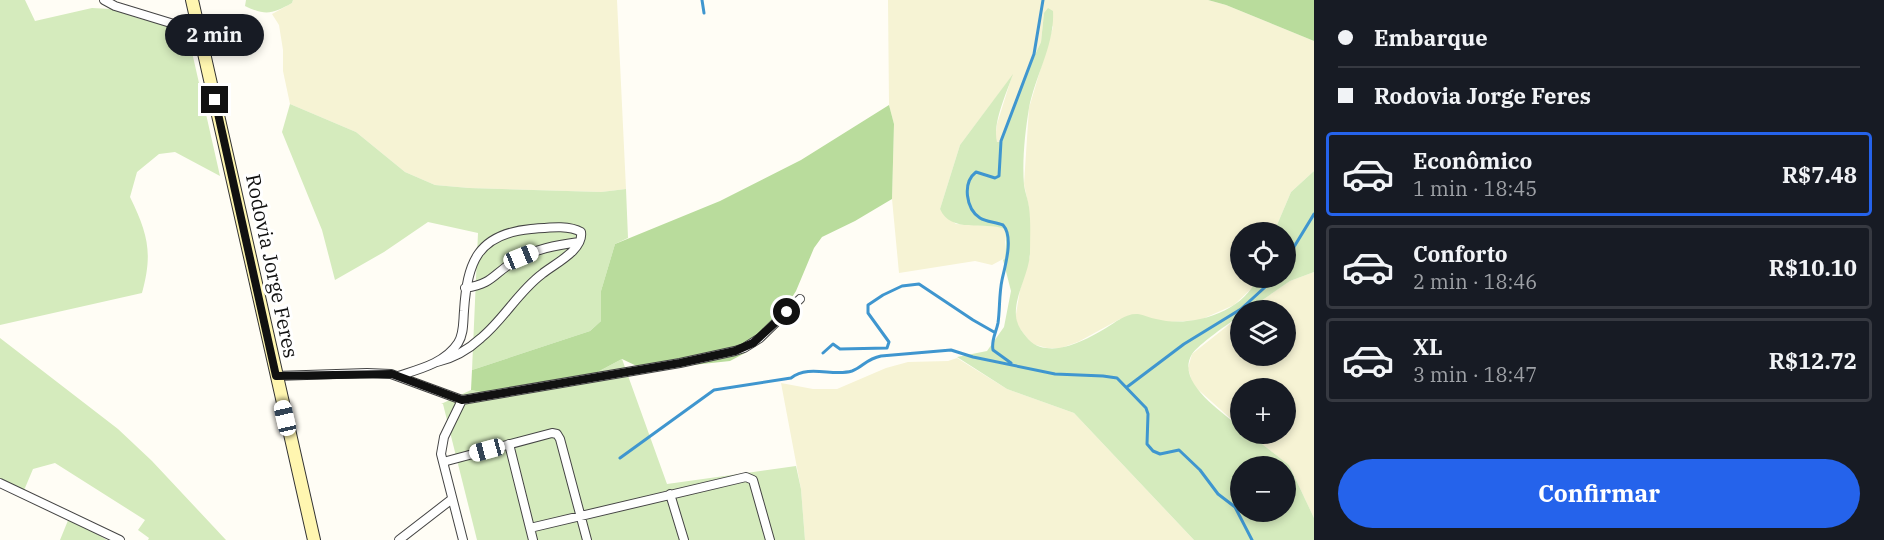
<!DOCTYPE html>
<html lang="pt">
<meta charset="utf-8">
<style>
:root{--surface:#171b24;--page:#242831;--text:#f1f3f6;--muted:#9ea1a6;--line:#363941;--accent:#2563eb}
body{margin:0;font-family:"IBM Plex Serif",serif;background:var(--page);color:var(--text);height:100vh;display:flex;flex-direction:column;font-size:22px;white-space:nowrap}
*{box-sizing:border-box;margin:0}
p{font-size:20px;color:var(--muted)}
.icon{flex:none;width:33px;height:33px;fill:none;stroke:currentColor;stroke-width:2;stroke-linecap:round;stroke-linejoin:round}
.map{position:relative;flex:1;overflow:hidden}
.sheet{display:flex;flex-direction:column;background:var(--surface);width:570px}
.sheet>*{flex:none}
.banner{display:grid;align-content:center;height:132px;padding:0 24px;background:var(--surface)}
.fabs{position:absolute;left:1230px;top:222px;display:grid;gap:12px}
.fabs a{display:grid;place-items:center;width:66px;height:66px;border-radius:50%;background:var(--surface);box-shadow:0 3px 9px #0003;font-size:30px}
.end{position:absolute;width:27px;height:27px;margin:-14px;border:8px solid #111;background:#fff;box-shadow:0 0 0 3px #fff}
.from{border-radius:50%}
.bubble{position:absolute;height:42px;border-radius:21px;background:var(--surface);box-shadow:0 3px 9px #0003;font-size:20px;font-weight:800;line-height:42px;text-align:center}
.car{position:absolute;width:18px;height:36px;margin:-18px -9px;border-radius:8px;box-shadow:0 0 4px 2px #0007;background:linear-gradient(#fff 24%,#345 0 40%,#fff 0 76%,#345 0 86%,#fff 0)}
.banner b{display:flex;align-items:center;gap:21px;height:57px;font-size:22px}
.banner b+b{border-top:2px solid var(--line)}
.banner i{width:15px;height:15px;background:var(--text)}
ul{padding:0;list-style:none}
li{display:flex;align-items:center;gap:18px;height:84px;margin:0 12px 9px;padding:0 12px;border:3px solid var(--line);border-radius:6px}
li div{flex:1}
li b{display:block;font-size:22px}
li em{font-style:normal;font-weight:800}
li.on{border-color:var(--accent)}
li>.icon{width:54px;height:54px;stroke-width:1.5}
.action{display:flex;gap:12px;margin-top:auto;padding:12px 24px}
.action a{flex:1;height:69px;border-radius:36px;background:var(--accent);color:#fff;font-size:24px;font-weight:800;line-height:69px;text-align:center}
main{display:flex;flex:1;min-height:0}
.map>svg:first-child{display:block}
</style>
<main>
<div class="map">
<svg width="1314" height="540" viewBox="0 0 1314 540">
<rect width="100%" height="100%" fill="#fffdf5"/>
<path fill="#f6f3d4" d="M293,0H617L626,189L601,192L469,188L435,185L405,172L356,132L290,104L283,71V50L279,25L272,14L292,3Z
M888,0H1208L1226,5L1314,41V171L1291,192L1274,232H1240V278H1257L1254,286L1234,305L1200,320L1170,322L1120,319L1078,342L1061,348H1047L1032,344L1020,329L1015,320L1020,290L1030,256L1029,208L1024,184L1029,108L1053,27L1044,13L1041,42L1022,82L1001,142H997L995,139L997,124L1012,76L960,145L940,209L956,224L997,226L1005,229V258L992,265L975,261L899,273L892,199L894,124L889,105Z
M1314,272V518L1289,465L1249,434H1286V388H1240V427L1193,385L1188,368L1192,354L1240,316V356H1286V310H1248L1290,281Z
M957,358L1007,389L1074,413L1194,540H805L801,489L781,383L813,389H837L886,368L908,362L948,361Z"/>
<path fill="#d5ebbd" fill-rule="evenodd" d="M0,0H25L35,21L92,8L111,9L141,19L187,30L220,176L175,152L159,154L137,172L130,197C148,234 153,253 142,293L0,325Z
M246,0H293L292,3C272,14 266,16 245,6Z
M1048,8L1053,11C1055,44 1035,76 1029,108C1025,132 1022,161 1024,185C1025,192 1028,200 1029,207C1031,222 1030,238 1030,253C1029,280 1003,310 1024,334C1030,342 1036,347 1046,348C1066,351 1089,338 1106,328C1116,322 1126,313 1138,314C1144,315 1150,318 1156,319C1190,328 1243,313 1257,278H1286V232H1274L1291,192L1314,171V272L1290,281L1248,310H1240V316C1230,322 1198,345 1192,354C1175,382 1222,412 1240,427V434H1249L1289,465L1314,518V540H1194L1074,413L1007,389L957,357L987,351L1004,327L1011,291L1003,260L1005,258L1006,242L1005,229C984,221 951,234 940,209L960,145L1013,74C1007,92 992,124 997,142H1001L1022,82L1041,42L1044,13ZM1286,466V512H1240V466Z
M290,104L356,132L405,172L435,185L469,188L601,192L626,189L628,238L615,244L601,291V321L590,331L472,370L478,233L428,222L384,252L335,280L322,230L282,132Z
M0,338L118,429L152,461L226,540H148L149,538L138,530L145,520L55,463L33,469L22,495L0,483Z
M622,359L667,484L796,466L801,489L805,540H477L443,404H441L471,390L491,394L573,385Z
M69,518L107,540H60Z"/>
<path fill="#b9dc9c" d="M1208,0H1314V41L1226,5Z
M889,105L894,124L892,199L855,221L822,237L814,248L796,291L785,308L774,318L745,353L730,361L665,368L643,369L622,359L573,385L491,394L471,390L472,370L590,331L601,321V291L615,244L720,201L801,160Z"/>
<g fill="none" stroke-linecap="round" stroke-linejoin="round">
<path stroke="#3f96cf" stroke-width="3" d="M702,0L704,13
M1286,260L1314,214
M823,353L833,344L840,349L887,348L889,342L868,313V305L883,295L902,286L919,284L973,320L994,332
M1011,363L993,350C991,340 996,333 998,323C1000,309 999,294 1002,280C1005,266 1014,237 1003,225C996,222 986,222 980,218C966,209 962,183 976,172L995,178L999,176L1001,141L1034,54L1043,0
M1127,387L1184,344L1241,309L1275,278
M620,458L714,390L791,378C809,364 833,377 852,371C863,367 866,359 881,356L951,350L973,357L1055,374L1103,376L1117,378L1146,408L1148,414L1147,444L1153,451L1160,454L1179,450L1200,470L1218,494L1235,507L1252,540"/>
<g stroke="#444" stroke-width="10">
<path id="street" d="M104,0L115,6L200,32
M465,288C495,283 492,274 515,261C534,249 557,245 579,242
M276,376L367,373L391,374L462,400L680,363L735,351L744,348L760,338L800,299
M398,376C420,369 445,363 458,343C464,334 463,322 464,311C467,263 477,234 531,229C545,228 568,224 581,232C584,250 554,264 542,274C518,292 504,319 481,338C468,350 454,358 437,362
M462,400L444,437L441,454L463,540
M509,444L533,540
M443,462L552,433L557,434L560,439L587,540
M0,483L120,540
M670,494L684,540
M530,528L746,477L753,480L770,540
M399,540L452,499"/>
</g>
<g stroke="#333" stroke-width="14">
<path id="secondary" d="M192,0L314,540"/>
</g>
<use href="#street" stroke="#fff" stroke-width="8"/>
<use href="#secondary" stroke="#fff6b0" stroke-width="12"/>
</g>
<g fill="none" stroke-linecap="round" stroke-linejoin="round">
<path stroke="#111" stroke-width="8" d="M215,100L276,376L392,374L462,400L680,363L735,351L753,343L787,312"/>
</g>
<g text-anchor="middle" stroke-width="6" stroke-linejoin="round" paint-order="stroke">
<g font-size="20" fill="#111" stroke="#fff">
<text transform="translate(272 266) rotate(78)" y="7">Rodovia Jorge Feres</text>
</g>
</g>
</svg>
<div class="fabs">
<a><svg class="icon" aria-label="locate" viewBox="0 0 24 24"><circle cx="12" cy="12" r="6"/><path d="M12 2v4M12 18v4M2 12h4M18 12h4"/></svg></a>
<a><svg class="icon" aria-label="layers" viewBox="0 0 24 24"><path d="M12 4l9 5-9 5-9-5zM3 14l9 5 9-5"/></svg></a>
<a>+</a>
<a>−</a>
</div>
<i class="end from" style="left:787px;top:312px"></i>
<i class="end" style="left:215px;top:100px"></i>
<div class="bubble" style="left:165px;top:14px;width:99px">2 min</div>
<i class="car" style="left:521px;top:257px;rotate:68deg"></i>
<i class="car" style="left:285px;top:418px;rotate:347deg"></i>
<i class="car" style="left:487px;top:450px;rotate:255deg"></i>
</div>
<section class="sheet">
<div class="banner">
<b><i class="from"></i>Embarque</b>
<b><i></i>Rodovia Jorge Feres</b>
</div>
<ul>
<li class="on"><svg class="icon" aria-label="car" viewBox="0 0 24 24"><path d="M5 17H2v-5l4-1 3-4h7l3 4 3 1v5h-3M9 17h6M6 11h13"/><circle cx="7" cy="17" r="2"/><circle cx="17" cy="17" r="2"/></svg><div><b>Econômico</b><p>1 min · 18:45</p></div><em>R$7.48</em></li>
<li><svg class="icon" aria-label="car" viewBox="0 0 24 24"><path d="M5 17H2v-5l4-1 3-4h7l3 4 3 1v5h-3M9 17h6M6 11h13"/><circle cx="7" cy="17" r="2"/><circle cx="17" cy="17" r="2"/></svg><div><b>Conforto</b><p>2 min · 18:46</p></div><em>R$10.10</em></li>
<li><svg class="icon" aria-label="car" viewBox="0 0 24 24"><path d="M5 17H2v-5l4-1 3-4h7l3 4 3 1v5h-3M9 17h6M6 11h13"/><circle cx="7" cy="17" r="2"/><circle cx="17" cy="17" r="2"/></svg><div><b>XL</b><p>3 min · 18:47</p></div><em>R$12.72</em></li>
</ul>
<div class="action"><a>Confirmar</a></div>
</section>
</main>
